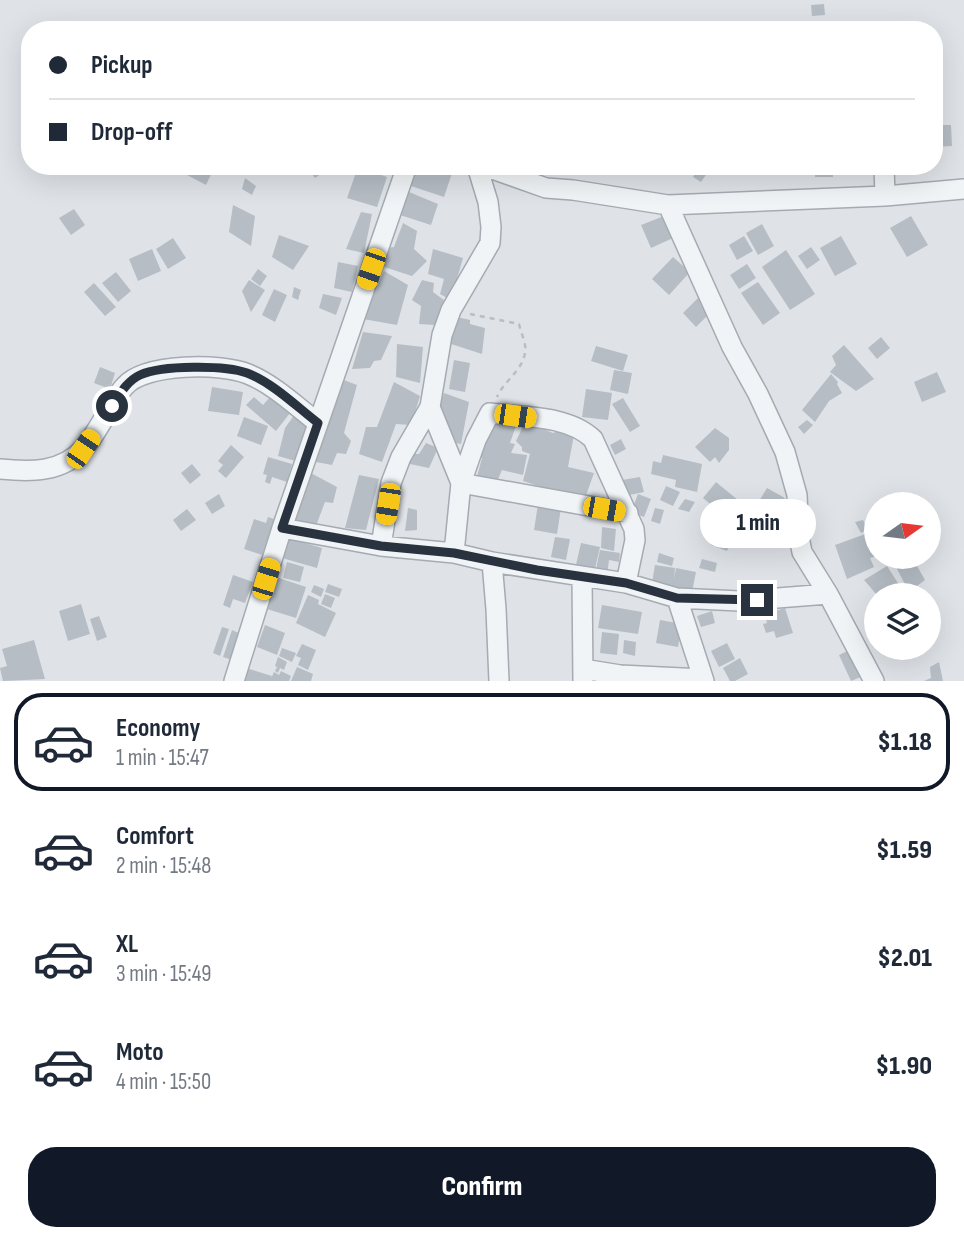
<!DOCTYPE html>
<meta charset="utf-8">
<style>
:root{--surface:#fff;--page:#f6f6f7;--text:#1f2937;--muted:#747a83;--line:#e0e1e3;--accent:#111827}
body{margin:0;font-family:"Sofia Sans Condensed",sans-serif;background:var(--page);color:var(--text);height:100vh;display:flex;flex-direction:column;font-size:26px;white-space:nowrap}
*{box-sizing:border-box;margin:0}
p{font-size:23px;color:var(--muted)}
.icon{flex:none;width:38px;height:38px;fill:none;stroke:currentColor;stroke-width:2;stroke-linecap:round;stroke-linejoin:round}
.map{position:relative;height:681px;overflow:hidden}
.sheet{display:flex;flex-direction:column;background:var(--surface);flex:1}
.sheet>*{flex:none}
.banner{position:absolute;left:21px;top:21px;width:922px;height:154px;border-radius:28px;box-shadow:0 7px 28px #0002;display:grid;align-content:center;height:154px;padding:0 28px;background:var(--surface)}
.needle{width:46px;rotate:76deg}
.fabs{position:absolute;left:864px;top:492px;display:grid;gap:14px}
.fabs a{display:grid;place-items:center;width:77px;height:77px;border-radius:50%;background:var(--surface);box-shadow:0 7px 28px #0002;font-size:35px}
.end{position:absolute;width:32px;height:32px;margin:-16px;border:9px solid #28333f;background:#fff;box-shadow:0 0 0 4px #fff}
.from{border-radius:50%}
.bubble{position:absolute;height:49px;border-radius:24px;background:var(--surface);box-shadow:0 7px 28px #0002;font-size:23px;font-weight:800;line-height:49px;text-align:center}
.car{position:absolute;width:21px;height:42px;margin:-21px -10px;border-radius:9px;box-shadow:0 0 5px 2px #0007;background:linear-gradient(#f5c518 24%,#345 0 40%,#f5c518 0 76%,#345 0 86%,#f5c518 0)}
.banner b{display:flex;align-items:center;gap:24px;height:66px;font-size:26px}
.banner b+b{border-top:2px solid var(--line)}
.banner i{width:18px;height:18px;background:var(--text)}
ul{padding:12px 0 0;list-style:none}
li{display:flex;align-items:center;gap:21px;height:98px;margin:0 14px 10px;padding:0 14px;border:4px solid transparent;border-radius:28px}
li div{flex:1}
li b{display:block;font-size:26px}
li em{font-style:normal;font-weight:800}
li.active{border-color:var(--accent)}
li>.icon{width:63px;height:63px;stroke-width:1.5}
.button{display:flex;gap:14px;margin-top:auto;padding:14px 28px}
.button a{flex:1;height:80px;border-radius:28px;background:var(--accent);color:#fff;font-size:28px;font-weight:800;line-height:80px;text-align:center}
.map>svg:first-child{display:block}
</style>
<div class="map">
<svg width="964" height="681" viewBox="0 0 964 681">
<rect width="100%" height="100%" fill="#dfe3e8"/>
<path fill="#b6bdc5" d="M824,4L825,15L812,16L811,5Z
M934,125H951L952,146L934,147Z
M191,166H215L206,185L187,175Z
M306,166H332L315,178Z
M416,166H437L452,173L444,197L408,185Z
M700,166H712L701,182L693,177Z
M815,166H833V177H815Z
M358,167L387,177L377,207L347,198Z
M245,178L256,186L252,195L242,189Z
M409,192L438,204L431,225L397,214Z
M233,205L255,216L251,246L229,232Z
M74,209L85,225L71,235L59,218Z
M361,212L372,214L364,253L346,249Z
M664,216L673,238L651,248L641,225Z
M911,216L928,245L907,257L890,228Z
M403,223L417,231L414,249L427,261L412,276L381,266L385,248L394,247Z
M762,224L774,246L758,255L746,233Z
M279,235L309,246L293,270L272,257Z
M744,236L753,251L737,260L729,245Z
M841,236L857,264L835,276L820,248Z
M173,238L186,258L168,269L156,249Z
M811,247L820,260L807,269L798,256Z
M152,249L161,271L138,281L129,259Z
M433,249L463,258L451,300L440,294L444,279L428,274Z
M786,250L815,294L790,310L762,267Z
M673,257L690,272L669,295L652,279Z
M338,262L358,266L352,292L334,288Z
M747,264L756,278L739,289L730,275Z
M258,269L267,276L260,286L251,279Z
M384,271L408,285L397,325L363,319Z
M116,272L131,291L118,302L102,283Z
M249,280L265,290L251,312L242,291Z
M422,280L434,283L433,292L444,300L435,325L419,324L421,306L412,300Z
M758,282L780,313L763,325L741,293Z
M94,283L116,307L105,316L84,292Z
M294,287L301,290L298,300L292,297Z
M274,289L287,295L275,322L262,315Z
M323,294L342,298L336,315L319,308Z
M698,298L711,312L696,327L683,313Z
M457,317L470,320V324L485,328L482,354L445,342Z
M363,332L392,336L381,360L374,361L370,368L352,369Z
M881,337L890,348L877,359L868,348Z
M397,344L423,347L420,383L396,377Z
M844,345L874,379L856,391L830,372L836,365L832,356Z
M596,346L628,355L623,371L591,361Z
M454,360L470,363L465,392L449,389Z
M100,367L115,373L110,389L94,383Z
M614,370L632,373L628,394L610,390Z
M937,372L946,392L922,402L914,382Z
M831,374L838,382L837,384L842,393L829,401L815,422L802,410Z
M341,379L357,385L344,433L351,441L346,454L337,453L332,465L316,462Z
M394,382L420,396L411,425L396,424L382,462L359,454L366,427H377Z
M212,387L243,392L239,415L208,411Z
M586,389L612,393L608,420L582,417Z
M444,393L469,402L461,444L444,441L436,415Z
M271,396L290,413L276,431L246,405L254,397L263,405Z
M623,398L640,426L630,432L612,404Z
M295,414L308,425L299,462L278,456L285,428Z
M244,417L268,426L261,445L237,436Z
M493,419L517,423L510,443L515,444L511,453L527,455L523,475L502,470L496,484L476,480L482,458L474,459Z
M807,420L813,425L804,434L798,427Z
M525,422L553,433L561,430L574,435L568,467L594,473L584,501L523,481L530,454L522,451V447L516,441Z
M715,428L729,438V450L719,463L715,457L710,462L695,447Z
M621,439L626,449L615,455L610,445Z
M426,443L438,448L429,468L410,464L408,454H419Z
M231,445L244,457L226,478L218,471L223,465L218,461Z
M663,455L702,464L697,492L675,487L676,480L651,474L653,461L661,463Z
M268,457L292,464L287,482L272,477L270,484L265,482L267,475L263,474Z
M192,464L201,475L190,484L181,473Z
M309,472L337,487L333,503L325,502L314,531L293,524Z
M359,475L379,479L366,530L345,528Z
M640,477L644,492L625,496L622,480Z
M716,482L744,505L731,521L703,498Z
M666,486L680,492L673,506L660,500Z
M767,488L785,498L769,527L750,516Z
M219,494L225,506L212,514L205,503Z
M638,494L651,499L644,517L631,512Z
M685,499L695,502L689,512L678,509Z
M538,504L561,508L557,534L534,530Z
M408,508L417,510V530L405,531Z
M655,508L664,510L660,524L651,521Z
M187,509L196,520L181,531L173,520Z
M268,517L274,519L262,555L244,549L254,519L266,523Z
M863,520L868,529L861,533L855,522Z
M721,521L736,527L727,551L711,545Z
M602,527L616,529L614,551L601,548Z
M871,532L877,548V556L870,558L874,567L847,579L835,545Z
M555,537L570,539L566,560L551,557Z
M288,538L322,548L317,568L282,558Z
M581,543L600,547L594,573L575,569Z
M600,550L620,553L619,562L609,560L607,576L595,574Z
M659,553L674,558L672,566L657,562Z
M702,559L717,563L715,572L699,568Z
M913,559L925,580L909,592L897,569Z
M287,562L304,567L300,582L283,578Z
M655,565L675,568L674,579L676,568L696,572L691,597L671,592L672,586L652,583Z
M887,566L903,591L896,595H877L864,580Z
M233,575L253,582L245,603L233,599L230,608L223,605Z
M276,577L306,587L296,618L267,609Z
M328,584L342,589L339,597L325,592Z
M314,585L324,589L321,597L311,592Z
M325,594L335,598L331,608L321,604Z
M308,595L319,600L318,604L336,613L325,637L296,623Z
M81,604L90,634L68,641L59,611Z
M602,605L642,612L638,634L598,628Z
M785,608L793,633L776,638L774,631L766,633L763,624L767,623L765,614Z
M712,611L715,623L701,627L697,616Z
M99,616L107,637L97,641L90,619Z
M660,620L682,624L678,647L656,643Z
M265,625L285,633L277,655L257,647Z
M222,627L229,629L220,656L213,653Z
M232,630L241,634L232,660L223,657Z
M602,632L619,634L617,655L600,653Z
M34,640L45,679L3,681L0,668L7,666L2,649Z
M624,640L636,642L635,656L623,653Z
M727,643L735,659L719,667L711,651Z
M302,644L316,650L308,670L298,665L301,658L296,656Z
M282,648L296,653L292,662L279,656Z
M849,650L868,674L851,681L839,655Z
M278,657L287,662L284,670L280,668L278,673L275,671L277,667L275,666Z
M740,658L748,674L735,681H730L723,668Z
M939,662L943,681H924L931,678L930,667Z
M297,667L313,674L311,681H291Z
M246,668L272,676L270,681H242Z
M281,671L291,676L289,681H270L274,672L279,675Z"/>
<g fill="none" stroke-linecap="round" stroke-linejoin="round">
<g stroke="#a4abb2" stroke-width="22">
<path id="minor" d="M484,166L546,188L573,190L668,205L885,196L964,189
M884,166L885,196
M668,205L732,347L758,394L785,452L797,495L799,537L802,552L828,594L874,681
M0,469C30,472 62,473 84,448C93,438 100,424 108,412C113,404 118,393 125,386C145,363 222,363 248,374C273,384 296,406 318,423
M461,483L430,407L442,335L451,310L490,243L491,227L488,202L477,166
M461,483L628,513
M282,528L381,546L454,553L492,562L496,609L499,681
M381,546L391,483L401,457L430,407
M454,553L461,483L476,440L490,413C523,417 568,415 593,439L634,529L635,540L626,583
M492,562L626,583L677,598L704,681
M582,577L583,681
M677,598L739,601L828,594
M583,669L620,675L703,679
M234,681L282,528L407,166"/>
</g>
<path stroke="#b9bec3" stroke-width="2.5" stroke-dasharray="5 5" stroke-linecap="butt" d="M470,314L519,324C521,333 527,345 525,353C522,371 504,381 497,397"/>
<use href="#minor" stroke="#f1f4f6" stroke-width="19"/>
</g>
<g fill="none" stroke-linecap="round" stroke-linejoin="round">
<path stroke="#28333f" stroke-width="9" d="M112,406C120,394 127,381 140,375C162,365 225,365 247,373C273,383 296,406 318,423L282,528L381,546L454,553L537,570L626,583L677,598L757,600"/>
</g>
</svg>
<div class="fabs">
<a><svg class="needle" viewBox="-14 -14 28 28"><path d="M0-13l5 13h-10z" fill="#e53935"/><path d="M0 13l5-13h-10z" fill="#747a83"/></svg></a>
<a><svg class="icon" aria-label="layers" viewBox="0 0 24 24"><path d="M12 4l9 5-9 5-9-5zM3 14l9 5 9-5"/></svg></a>
</div>
<i class="end from" style="left:112px;top:406px"></i>
<i class="end" style="left:757px;top:600px"></i>
<div class="bubble" style="left:700px;top:499px;width:116px">1 min</div>
<i class="car" style="left:371px;top:269px;rotate:199deg"></i>
<i class="car" style="left:515px;top:416px;rotate:98deg"></i>
<i class="car" style="left:83px;top:449px;rotate:34deg"></i>
<i class="car" style="left:388px;top:504px;rotate:189deg"></i>
<i class="car" style="left:604px;top:509px;rotate:100deg"></i>
<i class="car" style="left:266px;top:579px;rotate:17deg"></i>
<div class="banner">
<b><i class="from"></i>Pickup</b>
<b><i></i>Drop-off</b>
</div>
</div>
<section class="sheet">
<ul>
<li class="active"><svg class="icon" aria-label="car" viewBox="0 0 24 24"><path d="M5 17H2v-5l4-1 3-4h7l3 4 3 1v5h-3M9 17h6M6 11h13"/><circle cx="7" cy="17" r="2"/><circle cx="17" cy="17" r="2"/></svg><div><b>Economy</b><p>1 min · 15:47</p></div><em>$1.18</em></li>
<li><svg class="icon" aria-label="car" viewBox="0 0 24 24"><path d="M5 17H2v-5l4-1 3-4h7l3 4 3 1v5h-3M9 17h6M6 11h13"/><circle cx="7" cy="17" r="2"/><circle cx="17" cy="17" r="2"/></svg><div><b>Comfort</b><p>2 min · 15:48</p></div><em>$1.59</em></li>
<li><svg class="icon" aria-label="car" viewBox="0 0 24 24"><path d="M5 17H2v-5l4-1 3-4h7l3 4 3 1v5h-3M9 17h6M6 11h13"/><circle cx="7" cy="17" r="2"/><circle cx="17" cy="17" r="2"/></svg><div><b>XL</b><p>3 min · 15:49</p></div><em>$2.01</em></li>
<li><svg class="icon" aria-label="car" viewBox="0 0 24 24"><path d="M5 17H2v-5l4-1 3-4h7l3 4 3 1v5h-3M9 17h6M6 11h13"/><circle cx="7" cy="17" r="2"/><circle cx="17" cy="17" r="2"/></svg><div><b>Moto</b><p>4 min · 15:50</p></div><em>$1.90</em></li>
</ul>
<div class="button"><a>Confirm</a></div>
</section>
